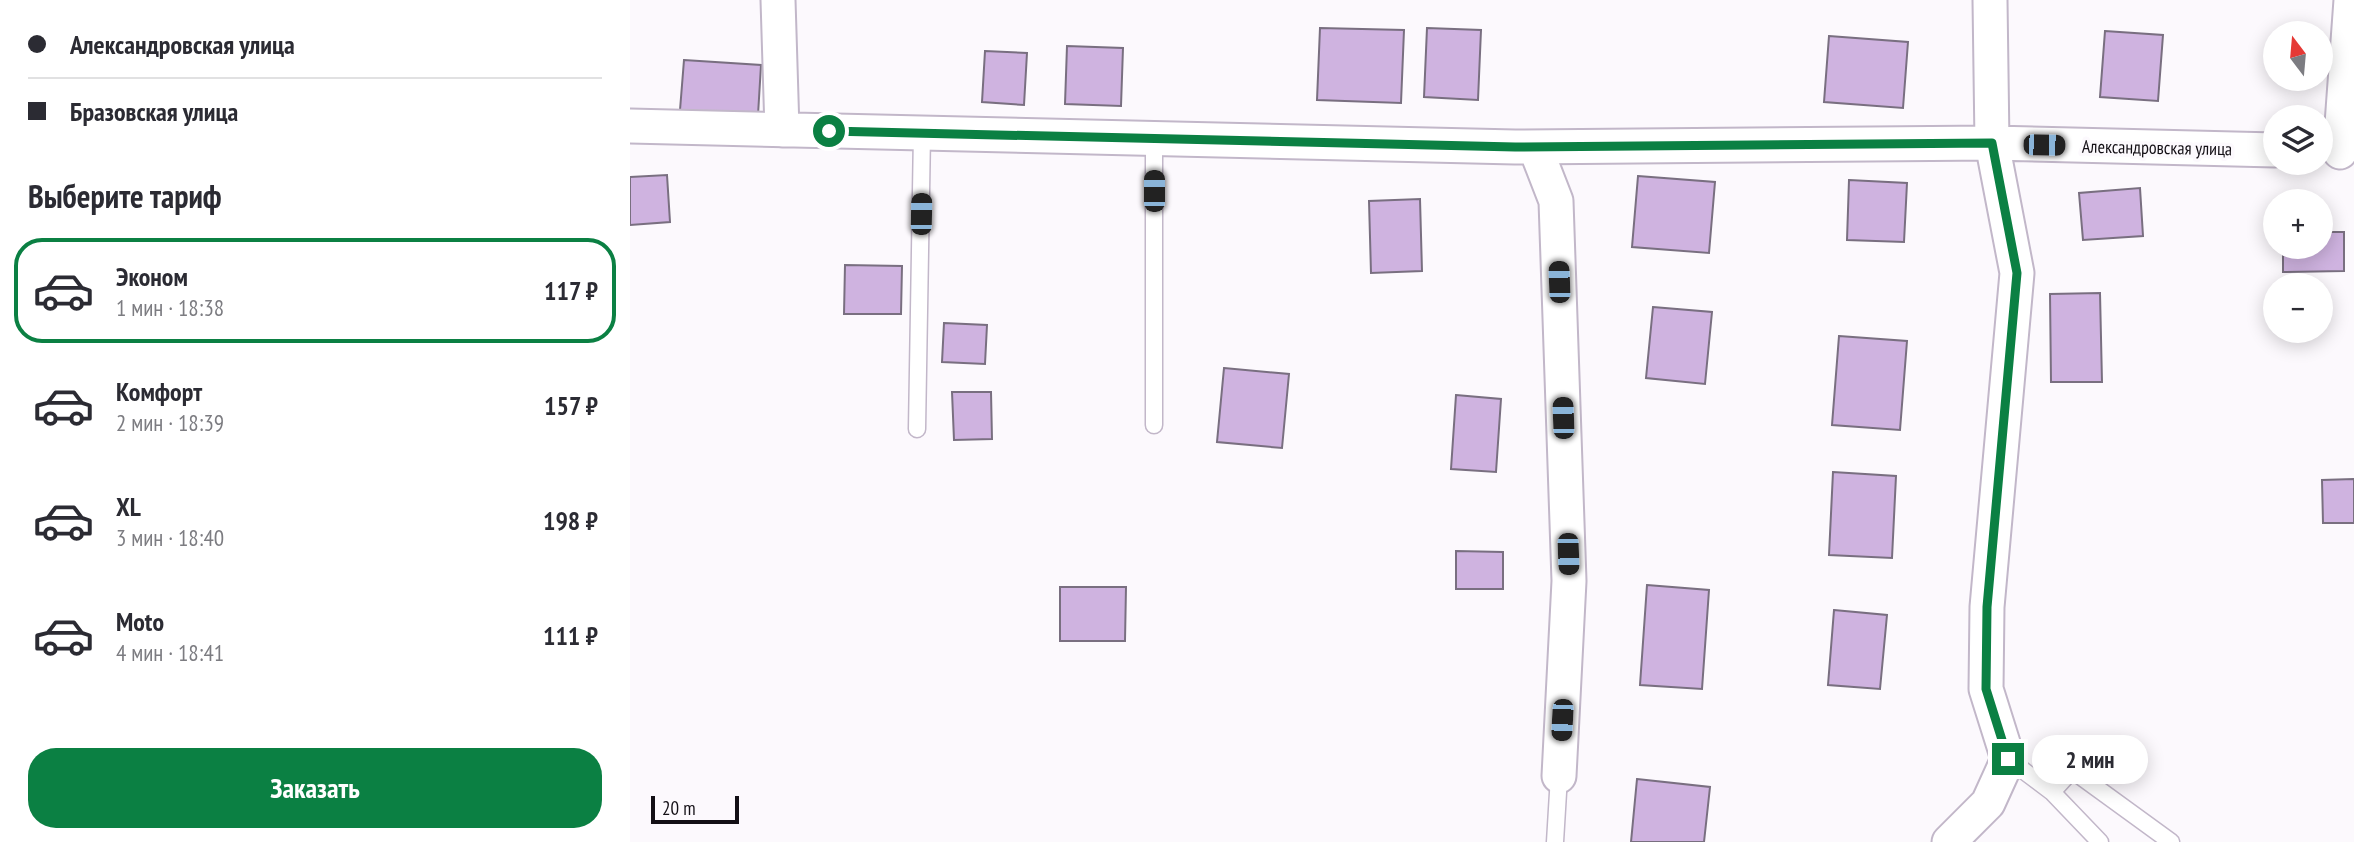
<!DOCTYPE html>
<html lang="ru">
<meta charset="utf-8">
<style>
:root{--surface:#fff;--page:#f7f7f7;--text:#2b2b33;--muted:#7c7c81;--line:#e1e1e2;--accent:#0b8043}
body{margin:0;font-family:"PT Sans Narrow",sans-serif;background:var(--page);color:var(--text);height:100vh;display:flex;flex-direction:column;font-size:26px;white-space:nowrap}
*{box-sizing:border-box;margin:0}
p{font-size:23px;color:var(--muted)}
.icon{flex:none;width:38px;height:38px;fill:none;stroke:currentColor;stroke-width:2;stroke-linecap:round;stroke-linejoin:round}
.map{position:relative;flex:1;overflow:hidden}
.details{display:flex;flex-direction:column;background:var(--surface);width:630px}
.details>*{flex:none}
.hud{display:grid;align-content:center;height:154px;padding:0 28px;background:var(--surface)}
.needle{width:46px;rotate:344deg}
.tools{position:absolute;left:1633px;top:21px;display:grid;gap:14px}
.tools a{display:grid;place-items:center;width:70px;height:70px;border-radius:50%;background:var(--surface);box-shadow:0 4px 18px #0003;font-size:35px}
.scale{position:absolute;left:21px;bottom:18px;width:88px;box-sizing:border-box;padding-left:7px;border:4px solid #130f15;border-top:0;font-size:19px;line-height:24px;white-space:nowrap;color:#130f15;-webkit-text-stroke:5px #fcf9fd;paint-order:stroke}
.end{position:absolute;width:32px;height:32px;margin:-16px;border:9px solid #0b8043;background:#fff;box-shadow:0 0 0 4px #fff}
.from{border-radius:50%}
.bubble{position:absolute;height:49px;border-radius:24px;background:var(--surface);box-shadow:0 4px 18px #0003;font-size:23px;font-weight:700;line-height:49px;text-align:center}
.car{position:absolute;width:21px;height:42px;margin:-21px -10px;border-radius:9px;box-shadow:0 0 5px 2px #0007;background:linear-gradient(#222 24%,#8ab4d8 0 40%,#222 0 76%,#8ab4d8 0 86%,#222 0)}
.hud b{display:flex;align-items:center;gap:24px;height:66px;font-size:26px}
.hud b+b{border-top:2px solid var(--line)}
.hud i{width:18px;height:18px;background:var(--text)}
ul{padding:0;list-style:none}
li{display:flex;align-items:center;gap:21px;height:105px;margin:0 14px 10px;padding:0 14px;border:4px solid transparent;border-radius:28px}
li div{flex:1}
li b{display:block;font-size:26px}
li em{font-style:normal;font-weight:700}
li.active{border-color:var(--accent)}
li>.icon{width:63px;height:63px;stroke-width:1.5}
h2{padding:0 28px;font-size:32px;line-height:84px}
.button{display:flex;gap:14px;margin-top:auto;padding:14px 28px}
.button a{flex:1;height:80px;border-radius:28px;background:var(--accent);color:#fff;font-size:28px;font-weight:700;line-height:80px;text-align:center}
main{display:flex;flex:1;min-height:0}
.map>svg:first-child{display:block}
</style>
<main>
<section class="details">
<div class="hud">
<b><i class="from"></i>Александровская улица</b>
<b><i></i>Бразовская улица</b>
</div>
<h2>Выберите тариф</h2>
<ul>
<li class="active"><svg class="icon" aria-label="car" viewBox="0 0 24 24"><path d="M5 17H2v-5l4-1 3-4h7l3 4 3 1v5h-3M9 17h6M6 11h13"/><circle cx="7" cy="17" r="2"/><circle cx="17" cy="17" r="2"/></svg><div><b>Эконом</b><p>1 мин · 18:38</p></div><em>117 ₽</em></li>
<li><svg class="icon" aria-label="car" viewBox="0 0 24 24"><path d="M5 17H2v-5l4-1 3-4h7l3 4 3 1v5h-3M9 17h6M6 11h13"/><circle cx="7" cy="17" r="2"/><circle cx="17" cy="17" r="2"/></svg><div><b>Комфорт</b><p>2 мин · 18:39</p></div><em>157 ₽</em></li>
<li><svg class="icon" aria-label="car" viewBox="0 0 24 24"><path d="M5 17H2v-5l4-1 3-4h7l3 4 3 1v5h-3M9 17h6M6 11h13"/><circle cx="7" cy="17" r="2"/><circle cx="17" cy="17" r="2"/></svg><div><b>XL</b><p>3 мин · 18:40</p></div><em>198 ₽</em></li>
<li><svg class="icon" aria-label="car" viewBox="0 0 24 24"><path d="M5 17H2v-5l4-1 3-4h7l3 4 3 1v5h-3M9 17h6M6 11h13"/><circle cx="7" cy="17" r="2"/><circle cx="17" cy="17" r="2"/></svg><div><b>Moto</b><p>4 мин · 18:41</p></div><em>111 ₽</em></li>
</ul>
<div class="button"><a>Заказать</a></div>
</section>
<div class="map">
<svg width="1724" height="842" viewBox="0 0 1724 842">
<rect width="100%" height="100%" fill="#fcf9fd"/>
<path fill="#cfb3e0" stroke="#796f80" stroke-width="2" d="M690,28L774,30L771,103L687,100Z
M797,28L851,30L848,100L794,97Z
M1475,31L1533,35L1528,101L1470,97Z
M1199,36L1278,42L1273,108L1194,102Z
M437,46L493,48L491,106L435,104Z
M355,51L397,53L394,105L352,102Z
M54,60L131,65L128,115L50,110Z
M37,175L40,222L0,225V177Z
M1008,176L1085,182L1079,253L1002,247Z
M1219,180L1277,183L1274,242L1217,240Z
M1510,188L1513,236L1453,240L1449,193Z
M790,199L792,271L741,273L739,201Z
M1690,232H1714V271L1653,272V247H1690Z
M215,265L272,266L271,314H214Z
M1470,293L1472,382H1421L1420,294Z
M1023,307L1082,312L1075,384L1016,378Z
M314,323L357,325L355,364L312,362Z
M1209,336L1277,341L1270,430L1202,425Z
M594,368L659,374L652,448L587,442Z
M322,392H361L362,439L324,440Z
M826,395L871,399L866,472L821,469Z
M1203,472L1266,476L1262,558L1199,555Z
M1724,479V523H1693L1692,480Z
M826,551L873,552V589H826Z
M1017,585L1079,590L1072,689L1010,685Z
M430,587H496L495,641H430Z
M1204,610L1257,615L1250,689L1198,685Z
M1007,779L1080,787L1074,842H1001Z"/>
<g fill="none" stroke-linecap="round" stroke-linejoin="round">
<g stroke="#c2b7c9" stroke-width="19">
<path id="lane" d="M524,425V139
M287,429L292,133
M1378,759L1422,792L1470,842
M1422,792L1442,770L1541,842
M925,842L929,776"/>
</g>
<g stroke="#c2b7c9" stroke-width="37">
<path id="street" d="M148,0L152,130
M0,126L885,147L1362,143L1645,150
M905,147L926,201L939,581L929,776
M1710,152L1721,0
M1319,842L1358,803L1378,759L1356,689L1357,607L1387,273L1362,143L1360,0"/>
</g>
<use href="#lane" stroke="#fff" stroke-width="16"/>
<use href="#street" stroke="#fff" stroke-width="33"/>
</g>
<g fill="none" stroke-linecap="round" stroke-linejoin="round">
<path stroke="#0b8043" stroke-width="9" d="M199,131L885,147L1362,143L1387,273L1357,607L1356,689L1378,759"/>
</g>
<g text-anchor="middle" stroke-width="7" stroke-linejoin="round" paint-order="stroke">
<g font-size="18" fill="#130f15" stroke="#fcf9fd">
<text transform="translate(1527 148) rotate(1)" y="6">Александровская улица</text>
</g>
</g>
</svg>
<div class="tools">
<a><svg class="needle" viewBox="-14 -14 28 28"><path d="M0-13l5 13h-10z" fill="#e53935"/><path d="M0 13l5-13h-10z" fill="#7c7c81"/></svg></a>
<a><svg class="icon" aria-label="layers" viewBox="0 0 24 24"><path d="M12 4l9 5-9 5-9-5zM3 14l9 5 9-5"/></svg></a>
<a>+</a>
<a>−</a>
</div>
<div class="scale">20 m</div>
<i class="end from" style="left:199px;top:131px"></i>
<i class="end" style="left:1378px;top:759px"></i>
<div class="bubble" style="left:1402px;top:735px;width:116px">2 мин</div>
<i class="car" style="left:1414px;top:145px;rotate:91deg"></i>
<i class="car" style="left:524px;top:191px;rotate:0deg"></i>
<i class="car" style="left:291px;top:214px;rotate:1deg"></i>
<i class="car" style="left:929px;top:282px;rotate:358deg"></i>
<i class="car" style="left:933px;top:418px;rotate:358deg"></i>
<i class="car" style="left:938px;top:554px;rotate:178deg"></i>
<i class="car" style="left:932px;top:720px;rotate:183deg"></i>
</div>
</main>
